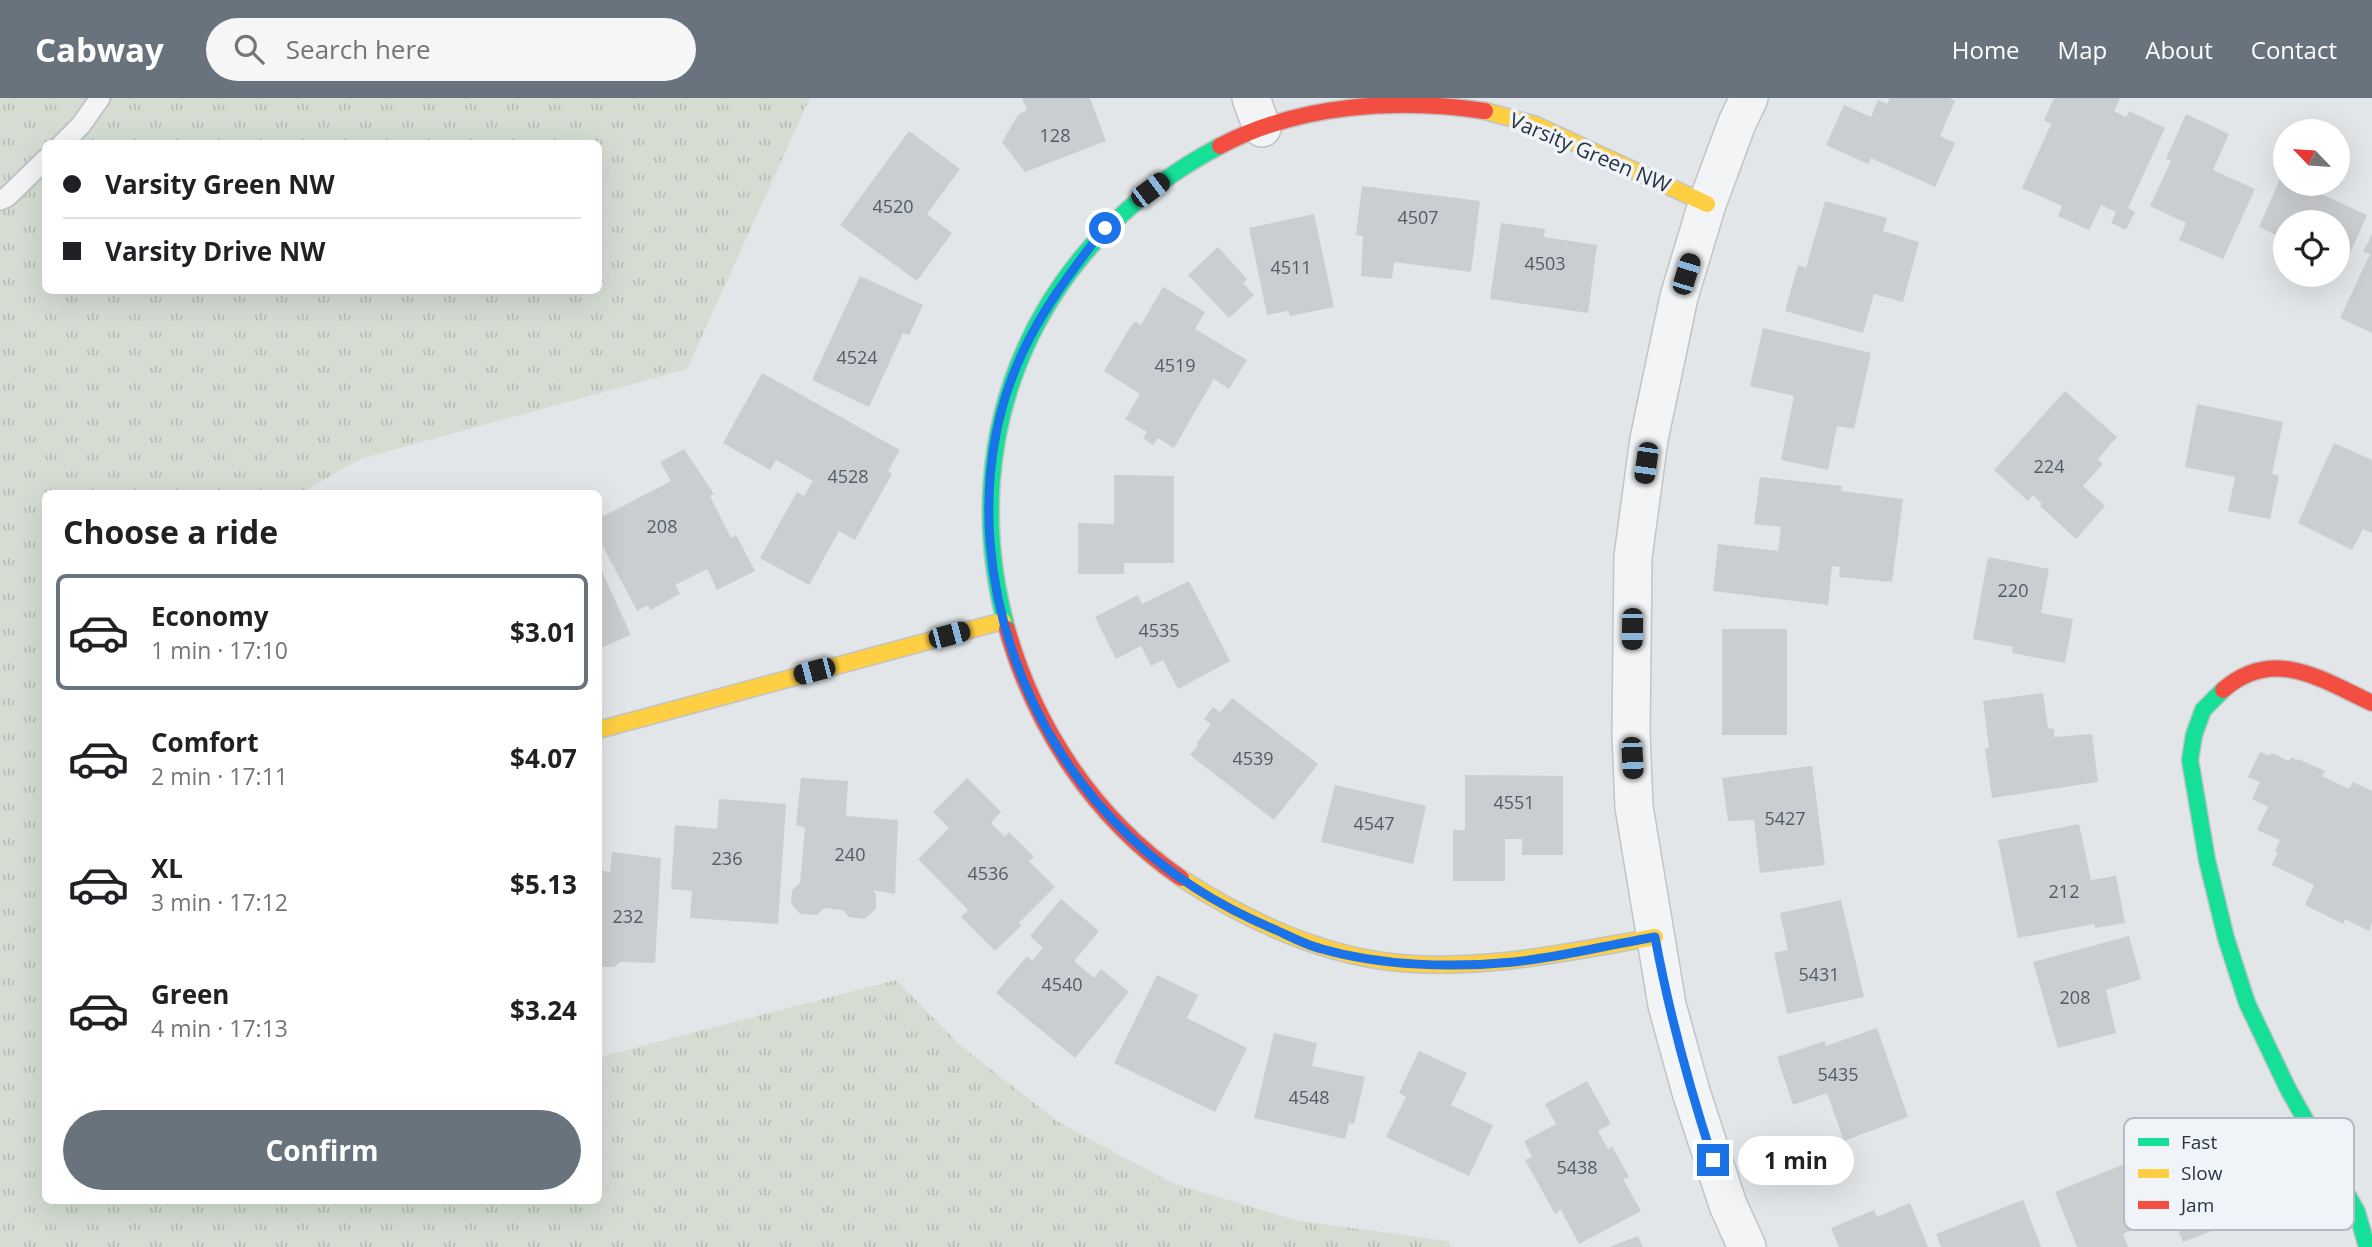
<!DOCTYPE html>
<meta charset="utf-8">
<style>
:root{--surface:#fff;--page:#f6f6f6;--text:#202124;--muted:#757577;--line:#e0e0e0;--accent:#69737d}
body{margin:0;font-family:"Open Sans",sans-serif;background:var(--page);color:var(--text);height:100vh;display:flex;flex-direction:column;font-size:26px;white-space:nowrap}
*{box-sizing:border-box;margin:0}
p{font-size:23px;color:var(--muted)}
.icon{flex:none;width:38px;height:38px;fill:none;stroke:currentColor;stroke-width:2;stroke-linecap:round;stroke-linejoin:round}
.map{position:relative;flex:1;overflow:hidden}
.sheet{position:absolute;left:42px;top:392px;width:560px;height:714px;display:flex;flex-direction:column;background:var(--surface);border-radius:10px;box-shadow:0 7px 28px #0002}
.sheet>*{flex:none}
.top-card{position:absolute;left:42px;top:42px;width:560px;height:154px;border-radius:10px;box-shadow:0 7px 28px #0002;display:grid;align-content:center;height:154px;padding:0 21px;background:var(--surface)}
.needle{width:46px;rotate:295deg}
.tools{position:absolute;left:2273px;top:21px;display:grid;gap:14px}
.tools a{display:grid;place-items:center;width:77px;height:77px;border-radius:50%;background:var(--surface);box-shadow:0 7px 28px #0002;font-size:35px}
.end{position:absolute;width:32px;height:32px;margin:-16px;border:9px solid #1a73e8;background:#fff;box-shadow:0 0 0 4px #fff}
.from{border-radius:50%}
.bubble{position:absolute;height:49px;border-radius:24px;background:var(--surface);box-shadow:0 7px 28px #0002;font-size:23px;font-weight:700;line-height:49px;text-align:center}
.car{position:absolute;width:21px;height:42px;margin:-21px -10px;border-radius:9px;box-shadow:0 0 5px 2px #0007;background:linear-gradient(#222 24%,#8ab4d8 0 40%,#222 0 76%,#8ab4d8 0 86%,#222 0)}
.top-card b{display:flex;align-items:center;gap:24px;height:66px;font-size:26px}
.top-card b+b{border-top:2px solid var(--line)}
.top-card i{width:18px;height:18px;background:var(--text)}
ul{padding:0;list-style:none}
li{display:flex;align-items:center;gap:21px;height:116px;margin:0 14px 10px;padding:0 7px;border:4px solid transparent;border-radius:10px}
li div{flex:1}
li b{display:block;font-size:26px}
li em{font-style:normal;font-weight:700}
li.current{border-color:var(--accent)}
li>.icon{width:63px;height:63px;stroke-width:1.5}
h2{padding:0 21px;font-size:32px;line-height:84px}
.primary-button{display:flex;gap:14px;margin-top:auto;padding:14px 21px}
.primary-button a{flex:1;height:80px;border-radius:42px;background:var(--accent);color:#fff;font-size:28px;font-weight:700;line-height:80px;text-align:center}
header{display:flex;align-items:center;gap:42px;box-sizing:border-box;height:98px;padding:0 35px;background:var(--accent);color:#fff}
header strong{font-size:33px}
nav{display:flex;gap:38px;margin-inline-start:auto;font-size:24px}
.search{width:490px;height:63px;background:var(--page);display:flex;align-items:center;gap:18px;box-sizing:border-box;padding:0 24px;border-radius:38px;color:var(--muted);font-size:26px}
.map>svg:first-child{display:block}
</style>
<header>
<strong>Cabway</strong>
<div class="search"><svg class="icon" aria-label="search" viewBox="0 0 24 24"><circle cx="10" cy="10" r="6"/><path d="M15 15l6 6"/></svg>Search here</div>
<nav><a>Home</a><a>Map</a><a>About</a><a>Contact</a></nav>
</header>
<div class="map">
<svg width="2372" height="1149" viewBox="0 0 2372 1149">
<defs>
<pattern id="grass-tufts" width="24" height="20" patternUnits="userSpaceOnUse" patternTransform="scale(1.75)"><rect width="24" height="20" fill="#d5ddd3"/><path d="M3 7l-1-3M5 7V3M7 7l1-3M15 17l-1-3M17 17v-4M19 17l1-3" fill="none" stroke="#b7beb6"/></pattern>
</defs>
<rect width="100%" height="100%" fill="#e3e6e8"/>
<path fill="url(#grass-tufts)" fill-rule="evenodd" d="M0,0H810L687,271L360,361L301,395L46,396V1102H598L599,959L896,882L962,949L1060,1025L1172,1085L1299,1123L1448,1143L1451,1149H0ZM46,46H598V192H46Z"/>
<path fill="#cbced1" d="M1022,0H1090L1106,43L1025,74L1002,44L1018,17L1027,12Z
M1890,0H1950L1955,3L1940,38L1955,45L1935,89L1871,60L1868,66L1826,47L1844,7L1871,19L1878,2L1887,6Z
M2054,0H2120L2114,13L2126,19L2129,13L2165,30L2128,110L2135,114L2126,132L2111,125L2116,114L2101,107L2089,132L2058,118L2062,108L2022,90L2051,26L2044,22Z
M2186,16L2229,36L2213,72L2255,91L2223,161L2179,142L2186,125L2150,108L2171,63L2166,61Z
M909,33L960,71L927,116L952,135L917,183L840,127Z
M2281,78L2286,80V86H2299L2367,117L2344,169L2338,166V124H2286V142L2259,129Z
M1362,88L1480,103L1471,174L1394,164L1392,181L1361,178L1363,138L1356,137Z
M1825,103L1887,120L1883,133L1919,144L1903,204L1874,196L1863,235L1785,213L1798,167L1806,170Z
M1314,116L1334,209L1290,218L1288,213L1267,217L1249,130Z
M1501,125L1545,131L1544,139L1597,147L1588,215L1490,201Z
M2372,136V235L2340,220L2370,156L2363,154Z
M1218,149L1247,181L1243,185L1254,197L1229,220L1188,177Z
M860,178L923,207L909,237L903,235L869,309L812,282Z
M1163,189L1205,214L1195,231L1247,262L1229,291L1214,281L1174,350L1158,340L1153,347L1143,340L1147,334L1125,321L1140,296L1104,273L1134,223L1141,227Z
M1763,230L1871,255L1854,331L1837,328L1828,372L1781,362L1794,298L1750,288Z
M762,275L900,352L888,373L892,376L855,442L839,433L809,487L760,460L797,394L804,398L813,383L776,362L770,372L723,345Z
M2065,293L2117,339L2098,361L2103,366L2083,388L2105,408L2076,441L2040,408L2042,406L2033,397L2028,403L1994,372Z
M2197,306L2283,324L2272,376L2279,378L2270,421L2228,413L2235,379L2185,369Z
M2334,345L2372,362V435L2363,431L2352,452L2298,425Z
M684,351L714,396L710,398L731,440L736,437L755,473L717,492L707,471L675,487L680,496L650,512L648,507L637,513L598,439V421L671,383L660,364Z
M1114,377L1174,378V465H1124V476H1078V425L1114,426Z
M1760,379L1842,388L1841,393L1903,401L1892,484L1839,479L1840,469L1832,468L1828,507L1713,493L1718,446L1778,453L1781,429L1754,426Z
M1988,459L2049,471L2041,515L2073,521L2065,565L2012,555L2013,549L1973,541Z
M598,465L631,537L598,551Z
M1189,483L1230,563L1178,591L1163,562L1151,568L1141,548L1116,561L1095,519L1138,497L1142,506Z
M1722,531H1787V637H1722Z
M2043,595L2048,630L2054,631V639L2092,636L2098,684L1992,700L1985,651L1989,650L1983,603Z
M1232,600L1318,666L1274,722L1190,657L1198,647L1196,646L1211,626L1204,621L1213,609L1220,614Z
M2260,654L2270,658L2272,655L2289,663L2291,659L2297,662L2298,661L2325,673L2322,678L2349,691L2353,684L2372,693V825L2369,833L2345,821L2343,826L2305,807L2314,787L2272,767L2278,754L2275,753L2280,742L2257,732L2268,709L2252,701L2260,684L2248,679Z
M1812,668L1825,767L1760,775L1754,722L1728,723L1722,680Z
M1465,677L1563,678V757H1522V741H1505V783H1453V732H1465Z
M801,680L848,683L846,718L898,722L895,796L873,792L876,796V811L864,821L849,819L843,812L824,810L817,817L800,816L791,805L792,792L800,785L805,730L796,727Z
M967,680L1001,714L991,725L1005,739L1009,734L1034,759L1029,763L1055,789L1019,825L1021,828L995,853L961,819L968,812L918,761L949,730L933,714Z
M1335,687L1426,708L1413,766L1321,744Z
M719,701L786,706L778,826L690,820L692,793L671,791L675,727L717,731Z
M2079,726L2091,782L2116,778L2125,825L2095,830L2094,826L2018,840L1998,742Z
M612,754L661,760L655,865L620,864L614,869H598V772L610,774Z
M1061,801L1099,833L1074,863L1094,880L1101,871L1129,894L1075,960L996,895L1027,858L1032,863L1043,850L1030,838Z
M1841,802L1864,899L1787,916L1774,855L1788,852L1780,815Z
M2129,838L2141,881L2106,892L2116,935L2058,950L2033,864Z
M1157,877L1198,897L1187,920L1247,950L1215,1014L1114,965Z
M1877,930L1908,1019L1844,1043L1827,995L1793,1007L1777,959L1825,943L1826,948Z
M1274,935L1317,945L1312,968L1365,979L1354,1026L1349,1025L1345,1041L1254,1020Z
M1419,953L1467,975L1451,1007L1493,1027L1469,1078L1386,1039L1406,999L1399,995Z
M1587,983L1611,1026L1598,1033L1608,1051L1612,1048L1629,1079L1623,1081L1641,1113L1579,1146L1561,1112L1555,1116L1525,1062L1532,1059L1524,1043L1556,1026L1545,1006Z
M2233,1023L2255,1080L2230,1090L2242,1121L2183,1144L2147,1056Z
M2137,1061L2161,1120L2123,1136L2128,1149H2077L2055,1094Z
M2023,1102L2041,1149H1941L1936,1136Z
M1910,1105L1928,1149H1839L1831,1130L1874,1112L1877,1119Z
M1638,1138L1643,1149H1609Z"/>
<g fill="none" stroke-linecap="round" stroke-linejoin="round">
<g stroke="#c1c4c6" stroke-width="23">
<path id="lane" d="M62,46L81,27L100,0
M0,102L7,99L46,61"/>
</g>
<g stroke="#c1c4c6" stroke-width="40">
<path id="street" d="M1251,0L1262,30
M1747,1149L1728,1107L1691,994L1667,907L1634,709L1631,635L1633,459L1649,341L1679,199L1707,106L1737,25L1749,0"/>
</g>
<g stroke="#c1c4c6" stroke-width="19">
<path id="fast" d="M1007,531C952,332 1039,143 1220,48
M2223,592L2203,612L2194,637L2190,662L2207,762L2226,840L2247,905L2288,991L2357,1114L2367,1149"/>
</g>
<g stroke="#c1c4c6" stroke-width="19">
<path id="slow" d="M1485,13L1536,27L1707,106
M598,632L1003,523
M1181,780C1244,821 1315,855 1391,864C1480,874 1568,854 1655,839"/>
</g>
<g stroke="#c1c4c6" stroke-width="19">
<path id="jam" d="M1220,48C1299,6 1398,0 1485,13
M1007,531C1035,630 1095,721 1181,780
M2223,592C2273,548 2321,581 2372,605"/>
</g>
<use href="#lane" stroke="#f2f4f5" stroke-width="19"/>
<use href="#street" stroke="#f2f4f5" stroke-width="37"/>
<use href="#fast" stroke="#16e098" stroke-width="16"/>
<use href="#slow" stroke="#ffcf43" stroke-width="16"/>
<use href="#jam" stroke="#f24e42" stroke-width="16"/>
</g>
<g fill="none" stroke-linecap="round" stroke-linejoin="round">
<path stroke="#1a73e8" stroke-width="9" d="M1105,130C1054,194 1012,253 996,336C968,480 1024,640 1130,739C1172,779 1223,810 1276,832C1291,839 1306,847 1322,851C1381,868 1453,870 1514,864C1561,859 1608,847 1655,839C1669,915 1689,988 1713,1062"/>
</g>
<g text-anchor="middle" stroke-width="7" stroke-linejoin="round" paint-order="stroke">
<g font-size="18" fill="#515c68">
<text x="1055" y="44">128</text>
<text x="893" y="115">4520</text>
<text x="1418" y="126">4507</text>
<text x="1545" y="172">4503</text>
<text x="1291" y="176">4511</text>
<text x="857" y="266">4524</text>
<text x="1175" y="274">4519</text>
<text x="2049" y="375">224</text>
<text x="848" y="385">4528</text>
<text x="662" y="435">208</text>
<text x="2013" y="499">220</text>
<text x="1159" y="539">4535</text>
<text x="1253" y="667">4539</text>
<text x="1514" y="711">4551</text>
<text x="1785" y="727">5427</text>
<text x="1374" y="732">4547</text>
<text x="850" y="763">240</text>
<text x="727" y="767">236</text>
<text x="988" y="782">4536</text>
<text x="2064" y="800">212</text>
<text x="628" y="825">232</text>
<text x="1819" y="883">5431</text>
<text x="1062" y="893">4540</text>
<text x="2075" y="906">208</text>
<text x="1838" y="983">5435</text>
<text x="1309" y="1006">4548</text>
<text x="1577" y="1076">5438</text>
</g>
<g font-size="21" fill="#273544" stroke="#f0f4f8">
<text transform="translate(1590 55) rotate(23)" y="7">Varsity Green NW</text>
</g>
</g>
<rect x="2124" y="1020" width="230" height="112" rx="10" fill="#f0f4f8" stroke="#b4bbc2" stroke-width="2"/>
<rect x="2138" y="1040" width="31" height="8" fill="#16e098"/>
<rect x="2138" y="1071" width="31" height="9" fill="#ffcf43"/>
<rect x="2138" y="1103" width="31" height="8" fill="#f24e42"/>
<g font-size="19" fill="#273544">
<text x="2181" y="1051">Fast</text>
<text x="2181" y="1082">Slow</text>
<text x="2181" y="1114">Jam</text>
</g>
</svg>
<div class="tools">
<a><svg class="needle" viewBox="-14 -14 28 28"><path d="M0-13l5 13h-10z" fill="#e53935"/><path d="M0 13l5-13h-10z" fill="#757577"/></svg></a>
<a><svg class="icon" aria-label="locate" viewBox="0 0 24 24"><circle cx="12" cy="12" r="6"/><path d="M12 2v4M12 18v4M2 12h4M18 12h4"/></svg></a>
</div>
<i class="end from" style="left:1105px;top:130px"></i>
<i class="end" style="left:1713px;top:1062px"></i>
<div class="bubble" style="left:1738px;top:1038px;width:116px">1 min</div>
<i class="car" style="left:1150px;top:92px;rotate:53deg"></i>
<i class="car" style="left:1686px;top:176px;rotate:17deg"></i>
<i class="car" style="left:1646px;top:365px;rotate:188deg"></i>
<i class="car" style="left:1632px;top:531px;rotate:181deg"></i>
<i class="car" style="left:949px;top:537px;rotate:75deg"></i>
<i class="car" style="left:814px;top:573px;rotate:255deg"></i>
<i class="car" style="left:1632px;top:660px;rotate:177deg"></i>
<div class="top-card">
<b><i class="from"></i>Varsity Green NW</b>
<b><i></i>Varsity Drive NW</b>
</div>
<section class="sheet">
<h2>Choose a ride</h2>
<ul>
<li class="current"><svg class="icon" aria-label="car" viewBox="0 0 24 24"><path d="M5 17H2v-5l4-1 3-4h7l3 4 3 1v5h-3M9 17h6M6 11h13"/><circle cx="7" cy="17" r="2"/><circle cx="17" cy="17" r="2"/></svg><div><b>Economy</b><p>1 min · 17:10</p></div><em>$3.01</em></li>
<li><svg class="icon" aria-label="car" viewBox="0 0 24 24"><path d="M5 17H2v-5l4-1 3-4h7l3 4 3 1v5h-3M9 17h6M6 11h13"/><circle cx="7" cy="17" r="2"/><circle cx="17" cy="17" r="2"/></svg><div><b>Comfort</b><p>2 min · 17:11</p></div><em>$4.07</em></li>
<li><svg class="icon" aria-label="car" viewBox="0 0 24 24"><path d="M5 17H2v-5l4-1 3-4h7l3 4 3 1v5h-3M9 17h6M6 11h13"/><circle cx="7" cy="17" r="2"/><circle cx="17" cy="17" r="2"/></svg><div><b>XL</b><p>3 min · 17:12</p></div><em>$5.13</em></li>
<li><svg class="icon" aria-label="car" viewBox="0 0 24 24"><path d="M5 17H2v-5l4-1 3-4h7l3 4 3 1v5h-3M9 17h6M6 11h13"/><circle cx="7" cy="17" r="2"/><circle cx="17" cy="17" r="2"/></svg><div><b>Green</b><p>4 min · 17:13</p></div><em>$3.24</em></li>
</ul>
<div class="primary-button"><a>Confirm</a></div>
</section>
</div>
